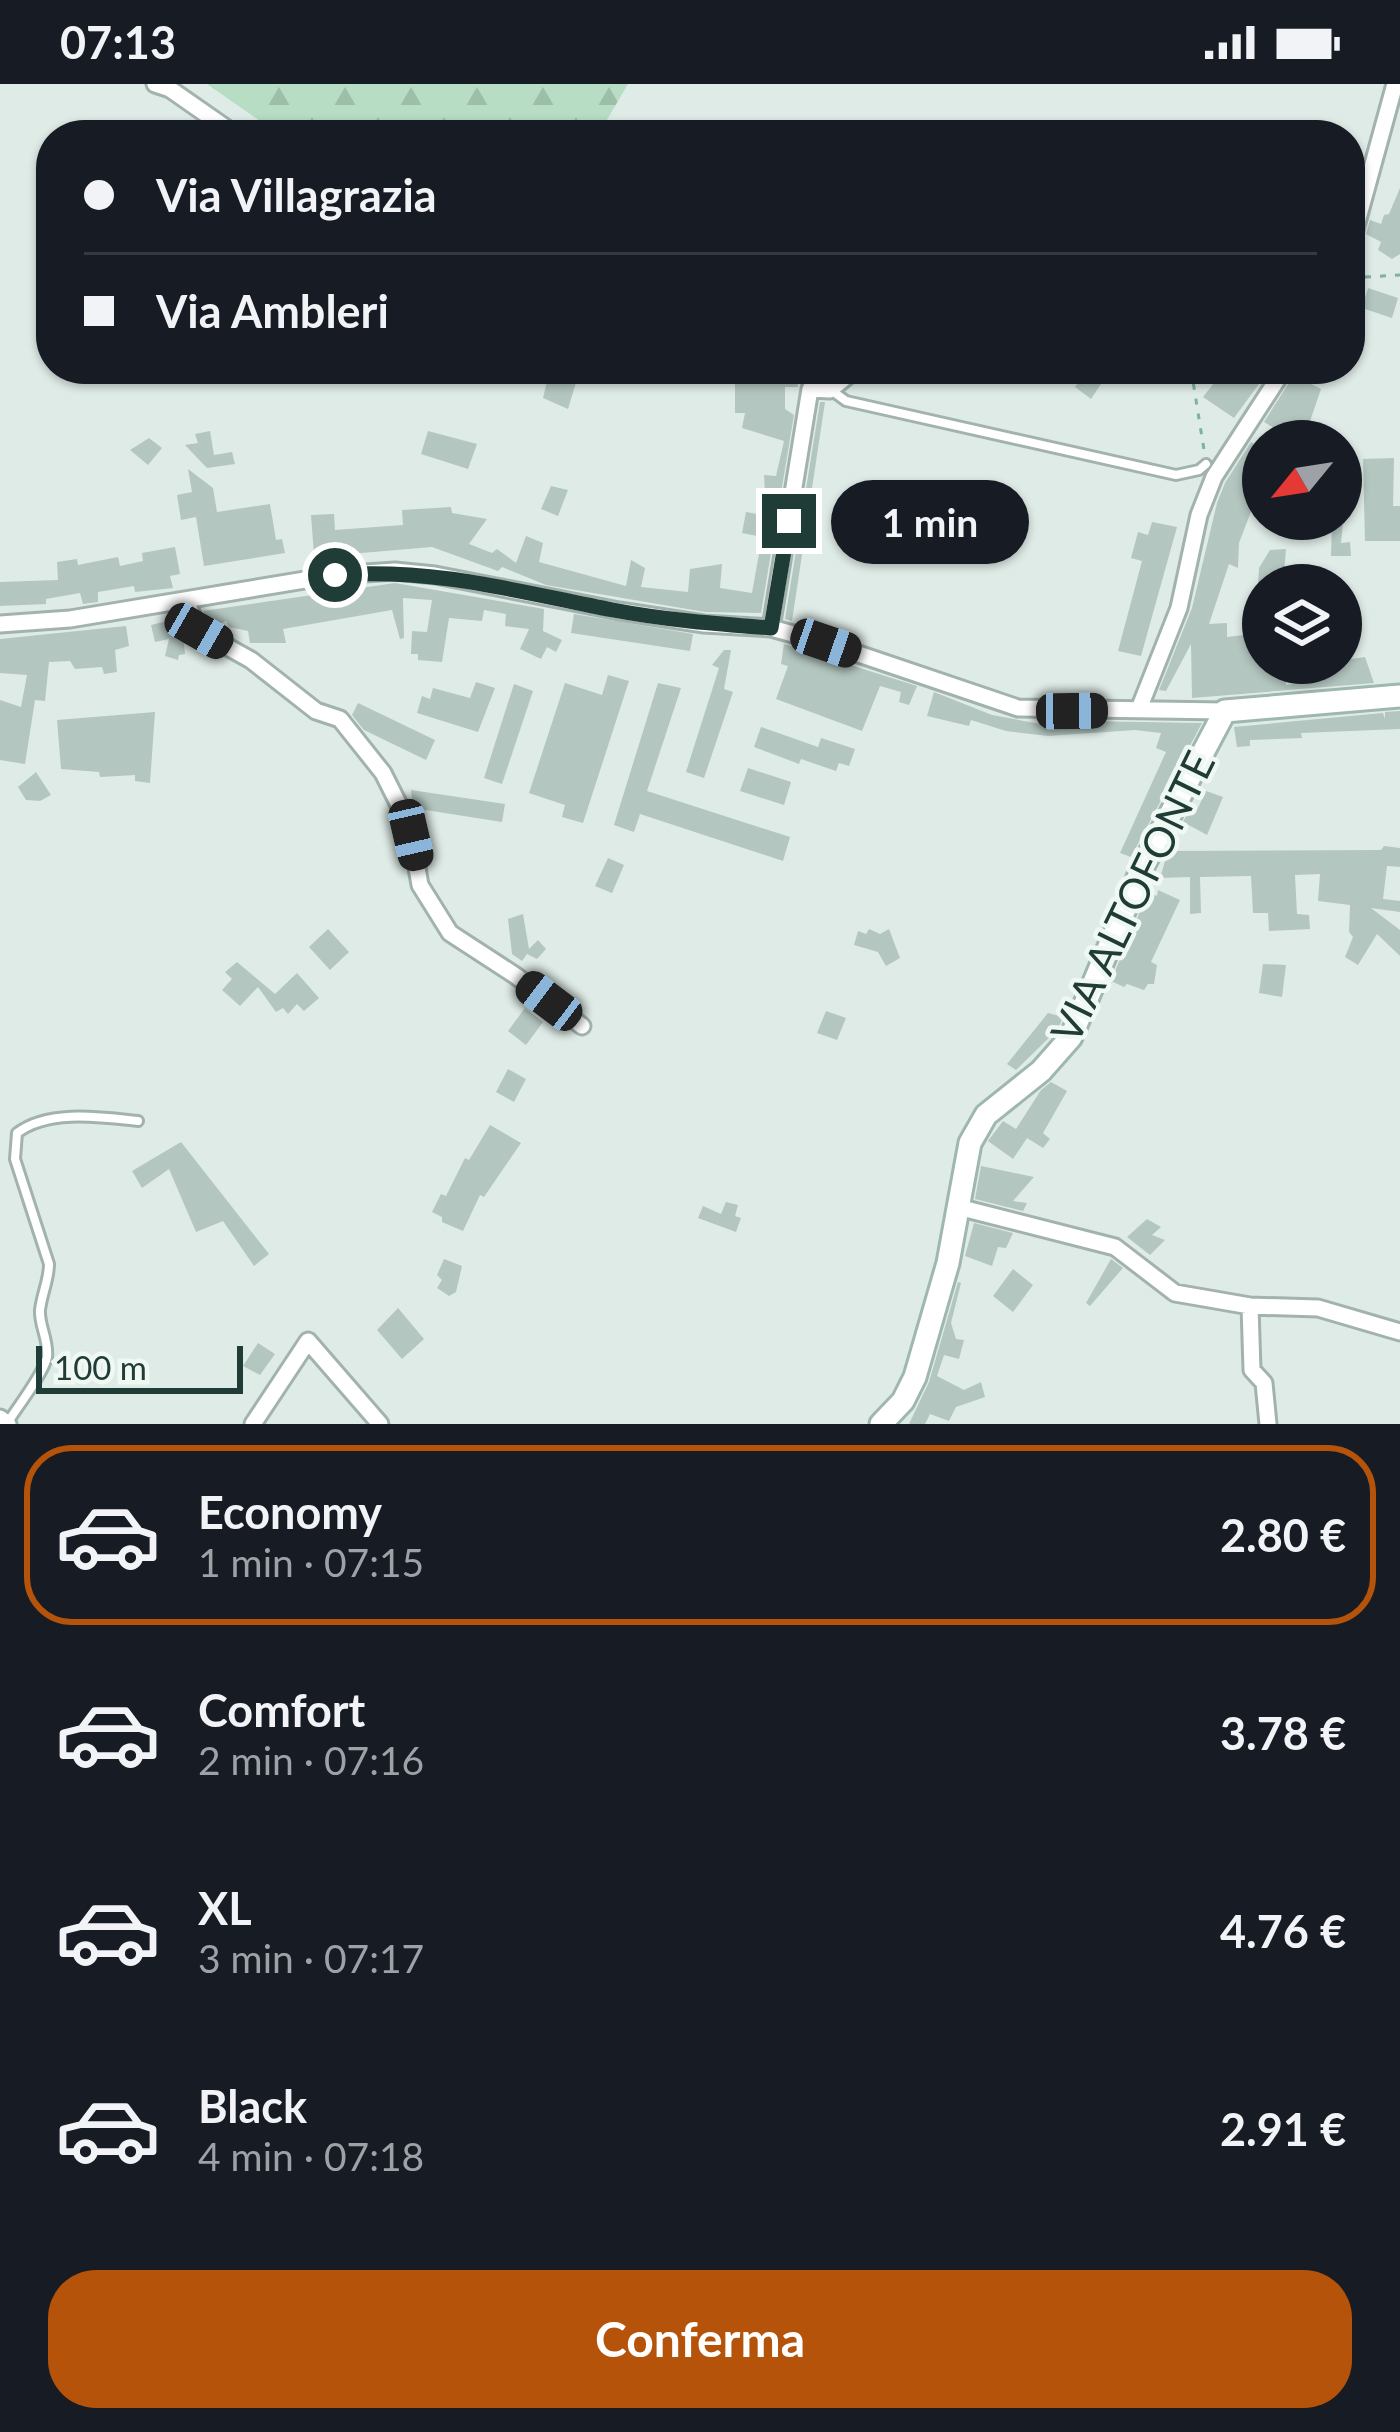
<!DOCTYPE html>
<html lang="it">
<meta charset="utf-8">
<style>
:root{--surface:#171b24;--page:#242831;--text:#f1f3f6;--muted:#9ea1a6;--line:#363941;--accent:#b45309}
body{margin:0;font-family:Lato,sans-serif;background:var(--page);color:var(--text);height:100vh;display:flex;flex-direction:column;font-size:45px;white-space:nowrap}
*{box-sizing:border-box;margin:0}
p{font-size:39px;color:var(--muted)}
.icon{flex:none;width:66px;height:66px;fill:none;stroke:currentColor;stroke-width:2;stroke-linecap:round;stroke-linejoin:round}
.map{position:relative;height:1340px;overflow:hidden}
.side{display:flex;flex-direction:column;background:var(--surface);flex:1}
.side>*{flex:none}
.hud{position:absolute;left:36px;top:36px;width:1329px;height:264px;border-radius:48px;box-shadow:0 3px 9px #0004;display:grid;align-content:center;height:264px;padding:0 48px;background:var(--surface)}
.needle{width:78px;rotate:240deg}
.buttons{position:absolute;left:1242px;top:336px;display:grid;gap:24px}
.buttons a{display:grid;place-items:center;width:120px;height:120px;border-radius:50%;background:var(--surface);box-shadow:0 3px 9px #0004;font-size:60px}
.scale{position:absolute;left:36px;bottom:30px;width:207px;box-sizing:border-box;padding-left:12px;border:6px solid #203c36;border-top:0;font-size:33px;line-height:42px;white-space:nowrap;color:#203c36;-webkit-text-stroke:9px #f0f8f4;paint-order:stroke}
.end{position:absolute;width:54px;height:54px;margin:-27px;border:15px solid #203c36;background:#fff;box-shadow:0 0 0 6px #fff}
.from{border-radius:50%}
.bubble{position:absolute;height:84px;border-radius:42px;background:var(--surface);box-shadow:0 3px 9px #0004;font-size:39px;font-weight:700;line-height:84px;text-align:center}
.car{position:absolute;width:36px;height:72px;margin:-36px -18px;border-radius:15px;box-shadow:0 0 9px 3px #0007;background:linear-gradient(#222 24%,#8ab4d8 0 40%,#222 0 76%,#8ab4d8 0 86%,#222 0)}
.hud b{display:flex;align-items:center;gap:42px;height:114px;font-size:45px}
.hud b+b{border-top:3px solid var(--line)}
.hud i{width:30px;height:30px;background:var(--text)}
ul{padding:21px 0 0;list-style:none}
li{display:flex;align-items:center;gap:36px;height:180px;margin:0 24px 18px;padding:0 24px;border:6px solid transparent;border-radius:48px}
li div{flex:1}
li b{display:block;font-size:45px}
li em{font-style:normal;font-weight:700}
li.on{border-color:var(--accent)}
li>.icon{width:108px;height:108px;stroke-width:1.5}
.cta{display:flex;gap:24px;margin-top:auto;padding:24px 48px}
.cta a{flex:1;height:138px;border-radius:48px;background:var(--accent);color:#fff;font-size:48px;font-weight:700;line-height:138px;text-align:center}
.status{display:flex;justify-content:space-between;align-items:center;height:84px;padding:0 60px;background:var(--surface);direction:ltr}
.status svg{height:33px;fill:currentColor}
.map>svg:first-child{display:block}
</style>
<div class="status"><b>07:13</b><svg viewBox="0 0 49 12"><path d="M0 12V9h3v3zM5 12V6h3v6zM10 12V3h3v9zM15 12V0h3v12zM26 1h20v11H26zM47 4h2v5h-2z"/></svg></div>
<div class="map">
<svg width="1400" height="1340" viewBox="0 0 1400 1340">
<defs>
<pattern id="forest-firs" width="22" height="20" patternUnits="userSpaceOnUse" patternTransform="scale(3)"><rect width="22" height="20" fill="#b7ddc4"/><path d="M5 1l3.5 6h-7zM16 11l3.5 6h-7z" fill="#9dbfa9"/></pattern>
</defs>
<rect width="100%" height="100%" fill="#dfebe6"/>
<path fill="url(#forest-firs)" d="M207,0H628L598,51H280Z"/>
<path fill="#b4c6c0" d="M1400,104V170L1392,175L1378,166L1381,158L1366,150L1370,136L1381,140L1384,131L1389,130Z
M1368,204L1398,214L1392,234L1362,224Z
M550,285H580L568,325L543,314Z
M1087,285H1111L1091,315L1075,303Z
M1225,285H1263L1267,289L1234,334L1203,313Z
M797,289L798,303H785V325L794,331L761,529L705,528L546,501L502,483L498,487L432,463L338,471V479L328,480L327,470L314,471L311,431L334,430L335,446L403,441L402,426L451,423L452,429L487,435L469,460L492,469L497,465L516,479L526,452L543,459L539,478L626,502L631,476L645,484L641,503L688,508L690,485L722,480L720,504L752,509L762,453L742,449L746,428L768,432L772,408H765L764,391L776,392L784,357L742,344L745,329H735V290Z
M1294,291L1321,305L1308,343L1344,357H1296L1264,338Z
M820,318H825L792,537L785,535Z
M210,347L214,371L232,368L235,380L207,384L185,361L198,359L195,350Z
M428,347L477,360L468,385L421,370Z
M149,354L162,364L148,381L130,366Z
M1251,358L1263,365V396L1239,459L1238,484L1229,480L1209,540L1227,539V553L1252,550L1255,520H1263V579H1287L1286,601L1317,596V580L1365,573L1374,599L1192,614L1191,560L1166,607L1159,606L1192,524L1217,419L1225,399Z
M1394,374L1393,422H1400V457H1365L1363,375Z
M188,385L213,404L217,428L270,420L276,456L282,455L285,469L204,482L196,433L181,436L177,411L192,408Z
M551,402L568,406L558,432L541,425Z
M1152,438L1177,443L1141,572L1118,567L1142,477L1131,474L1138,448L1148,451Z
M1332,438H1343L1341,459L1350,458L1351,472H1331Z
M175,463L180,490L170,492L173,504L135,508L134,502L98,508V518L83,520L80,509L46,515V520L0,522V498L58,496L57,478L77,475L78,481L118,473L120,482L143,477L142,469Z
M1286,465L1283,501H1258L1259,484L1270,466Z
M395,499L544,525L543,547L562,556L556,568L547,563L541,575L520,565L529,545L505,542L506,530L484,526L482,537L449,534L442,578L418,576V570H411L412,547L427,548L432,516L403,514L404,554L400,555L392,526L283,545L286,559H250L248,547L229,543L226,537L214,542L203,527Z
M574,530L693,550L690,567L571,549Z
M180,534L191,559L184,560L185,570L179,571L178,576L165,572L169,555L155,558L151,541Z
M126,542L129,562L115,566L117,588L104,590L102,583L75,585L70,577L49,578L45,617L35,616L25,680L0,676V616L21,623L27,591L0,589V555Z
M784,560L917,602L909,621L899,618L901,608L880,602L862,647L776,615L788,582L781,580Z
M724,566H731L724,605L733,608L704,694L686,688L719,584L712,581Z
M608,591L629,597L583,739L562,733L565,721L529,709L565,599L602,611Z
M476,598L495,604L478,648L417,629L422,612L430,615L433,604L470,614Z
M658,599L681,604L647,707L790,753L783,777L640,730L634,748L614,741Z
M514,600L533,607L502,700L484,694Z
M934,608L992,631L1046,641L1082,637L1202,639L1131,773L1120,769L1166,668L1156,664L1161,649L1135,646L1048,652L1006,647L971,636L969,642L927,632Z
M358,619L435,656L426,676L364,646L352,631Z
M1400,627V645L1301,649L1302,654L1250,656V662L1237,663L1234,643L1383,629L1385,635V628Z
M155,628L150,699L135,697V691L100,693L99,688L61,685L57,636Z
M761,643L818,663L821,654L855,665L849,682L839,679L836,687L801,675L799,680L754,663Z
M748,684L791,698L784,721L740,707Z
M36,688L51,711L40,717L26,716L18,703Z
M411,706L505,720L502,738L413,724Z
M1206,707L1223,713L1207,751L1183,738L1191,722L1198,724Z
M1384,762L1400,764V783L1387,782L1383,815L1400,817V828L1371,824L1400,846V872L1377,850L1358,881L1345,873L1353,853L1349,848L1350,821L1318,817L1320,790L1295,791L1297,830L1309,831L1310,845L1269,847L1268,829H1253L1251,792L1200,793L1201,829L1190,830V793L1160,794L1168,767L1381,766Z
M608,774L624,781L612,809L595,802Z
M1158,806L1180,816L1151,878L1157,881L1154,900H1148L1144,906L1127,900L1124,903L1111,897L1148,808L1157,812Z
M523,830L529,865L538,856L546,865L537,875L527,870L522,877L512,870L508,835Z
M328,845L349,868L330,886L309,863Z
M869,845L880,850L889,845L900,874L886,882L878,868L854,861L858,847L866,850Z
M237,878L275,910L297,889L319,914L304,927L297,920L288,930L283,924L276,928L258,903L240,922L222,906L232,895L225,888Z
M1263,880L1286,881L1282,913L1259,909Z
M525,924L543,938L526,961L508,947Z
M826,927L846,934L837,956L817,949Z
M1048,929L1063,933L1058,945L1016,986L1007,980Z
M508,985L526,995L514,1018L496,1008Z
M1051,998L1067,1007L1043,1049L1050,1055L1043,1064L1027,1054L1013,1075L988,1057L1003,1037L1016,1045L1041,1006Z
M490,1041L521,1059L484,1113L480,1111L463,1147L442,1138V1133L432,1128L441,1110L446,1112L465,1074L469,1076Z
M181,1058L269,1170L254,1182L223,1137L196,1148L169,1085L142,1104L132,1087Z
M981,1082L1034,1093L1013,1117L1027,1119L1023,1127L975,1115Z
M726,1118L738,1121L735,1132L741,1134L736,1148L698,1134L703,1122L721,1130Z
M1147,1135L1161,1143L1152,1151L1165,1156L1150,1171L1127,1153Z
M974,1139L1013,1149L1006,1164L998,1163L992,1182L965,1172Z
M444,1175L462,1182L456,1208L449,1212L437,1204L442,1196L437,1191Z
M1111,1175L1123,1184L1090,1222L1086,1219Z
M1013,1185L1033,1201L1013,1228L993,1212Z
M958,1198L961,1199L951,1239L956,1255L964,1256L959,1275L944,1271L937,1292L964,1306L981,1298L985,1313L956,1323L949,1337L930,1330L925,1340H909L929,1298Z
M398,1224L424,1255L402,1275L377,1246Z
M258,1259L275,1270L260,1291L243,1282Z"/>
<g fill="none" stroke-linecap="round" stroke-linejoin="round">
<g stroke="#a2b3ae" stroke-width="14">
<path id="service" d="M831,306L846,317L1176,391L1199,386L1206,380
M8,1338C17,1324 45,1287 47,1273C49,1256 39,1242 40,1226C42,1209 49,1196 49,1180L15,1075L17,1049C48,1025 101,1033 138,1037"/>
</g>
<g stroke="#a2b3ae" stroke-width="21">
<path id="minor" d="M155,0L170,5L236,51
M1350,164L1395,0
M809,291L825,297L830,306
M186,517L199,547L251,576L316,627L340,635L383,689L400,723L411,750L420,801L450,849L516,892L582,942
M0,540L70,535L335,491L395,487L435,491L619,527L704,540L771,544L826,559L1018,624L1225,627
M771,544L810,305L830,306L856,285
M1139,625L1179,524L1199,431L1214,393L1284,285
M958,1123L1115,1163L1175,1209L1250,1222L1318,1224L1400,1248
M1250,1222L1252,1286L1264,1299L1268,1340
M0,1334L8,1340
M253,1340L308,1257L380,1340"/>
</g>
<g stroke="#9eb7af" stroke-width="27">
<path id="secondary" d="M881,1340L903,1317L915,1293L948,1179L970,1059L986,1031L1041,987L1071,953L1143,782L1225,627L1400,612"/>
</g>
<path stroke="#7eb0a3" stroke-width="3" stroke-dasharray="6 9" stroke-linecap="butt" d="M1350,194L1400,191
M1191,285L1205,372"/>
<use href="#service" stroke="#fff" stroke-width="8"/>
<use href="#minor" stroke="#fff" stroke-width="15"/>
<use href="#secondary" stroke="#fff" stroke-width="21"/>
</g>
<g fill="none" stroke-linecap="round" stroke-linejoin="round">
<path stroke="#203c36" stroke-width="15" d="M335,491C436,484 515,507 613,526C665,536 718,540 771,544L789,437"/>
</g>
<g text-anchor="middle" stroke-width="9" stroke-linejoin="round" paint-order="stroke">
<g font-size="42" fill="#203c36" stroke="#f0f8f4">
<text transform="translate(1133 813) rotate(-64)" y="15">VIA ALTOFONTE</text>
</g>
</g>
</svg>
<div class="buttons">
<a><svg class="needle" viewBox="-14 -14 28 28"><path d="M0-13l5 13h-10z" fill="#e53935"/><path d="M0 13l5-13h-10z" fill="#9ea1a6"/></svg></a>
<a><svg class="icon" aria-label="layers" viewBox="0 0 24 24"><path d="M12 4l9 5-9 5-9-5zM3 14l9 5 9-5"/></svg></a>
</div>
<div class="scale">100 m</div>
<i class="end from" style="left:335px;top:491px"></i>
<i class="end" style="left:789px;top:437px"></i>
<div class="bubble" style="left:831px;top:396px;width:198px">1 min</div>
<i class="car" style="left:199px;top:547px;rotate:120deg"></i>
<i class="car" style="left:826px;top:559px;rotate:109deg"></i>
<i class="car" style="left:1072px;top:627px;rotate:89deg"></i>
<i class="car" style="left:411px;top:751px;rotate:167deg"></i>
<i class="car" style="left:549px;top:917px;rotate:307deg"></i>
<div class="hud">
<b><i class="from"></i>Via Villagrazia</b>
<b><i></i>Via Ambleri</b>
</div>
</div>
<section class="side">
<ul>
<li class="on"><svg class="icon" aria-label="car" viewBox="0 0 24 24"><path d="M5 17H2v-5l4-1 3-4h7l3 4 3 1v5h-3M9 17h6M6 11h13"/><circle cx="7" cy="17" r="2"/><circle cx="17" cy="17" r="2"/></svg><div><b>Economy</b><p>1 min · 07:15</p></div><em>2.80 €</em></li>
<li><svg class="icon" aria-label="car" viewBox="0 0 24 24"><path d="M5 17H2v-5l4-1 3-4h7l3 4 3 1v5h-3M9 17h6M6 11h13"/><circle cx="7" cy="17" r="2"/><circle cx="17" cy="17" r="2"/></svg><div><b>Comfort</b><p>2 min · 07:16</p></div><em>3.78 €</em></li>
<li><svg class="icon" aria-label="car" viewBox="0 0 24 24"><path d="M5 17H2v-5l4-1 3-4h7l3 4 3 1v5h-3M9 17h6M6 11h13"/><circle cx="7" cy="17" r="2"/><circle cx="17" cy="17" r="2"/></svg><div><b>XL</b><p>3 min · 07:17</p></div><em>4.76 €</em></li>
<li><svg class="icon" aria-label="car" viewBox="0 0 24 24"><path d="M5 17H2v-5l4-1 3-4h7l3 4 3 1v5h-3M9 17h6M6 11h13"/><circle cx="7" cy="17" r="2"/><circle cx="17" cy="17" r="2"/></svg><div><b>Black</b><p>4 min · 07:18</p></div><em>2.91 €</em></li>
</ul>
<div class="cta"><a>Conferma</a></div>
</section>
